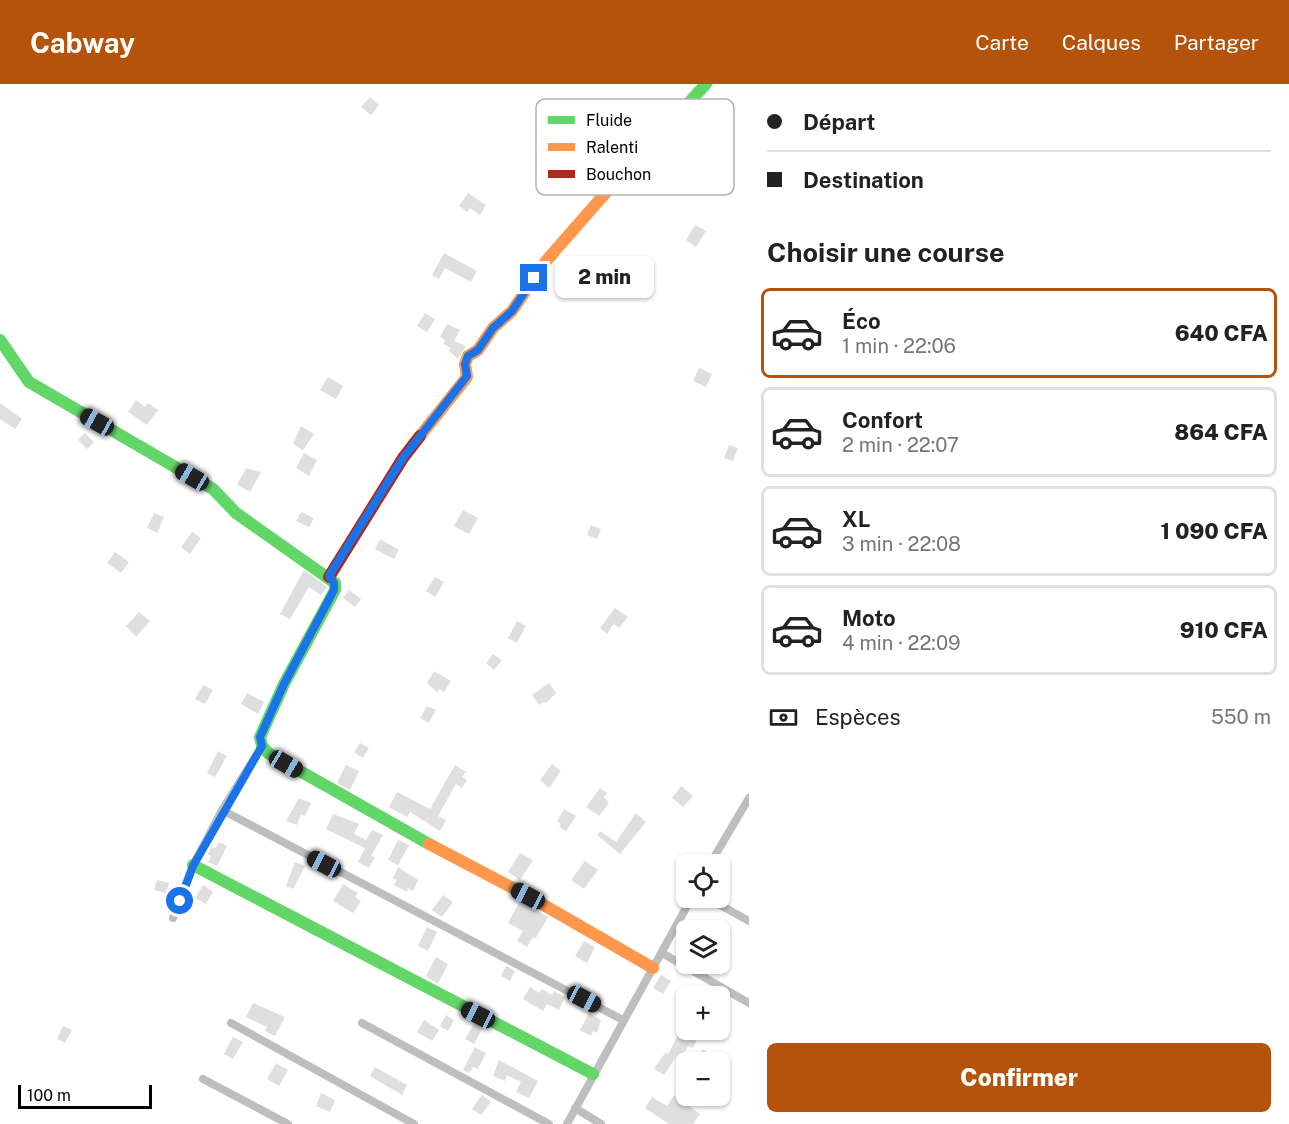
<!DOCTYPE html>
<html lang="fr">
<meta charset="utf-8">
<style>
:root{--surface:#fff;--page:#f2f2f2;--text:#222;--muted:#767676;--line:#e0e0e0;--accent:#b45309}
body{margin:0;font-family:"Public Sans",sans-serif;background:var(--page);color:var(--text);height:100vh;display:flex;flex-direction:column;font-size:22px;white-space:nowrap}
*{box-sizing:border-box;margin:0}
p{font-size:20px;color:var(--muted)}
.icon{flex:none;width:33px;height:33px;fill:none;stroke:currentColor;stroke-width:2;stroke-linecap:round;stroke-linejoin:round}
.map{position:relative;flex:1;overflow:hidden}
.drawer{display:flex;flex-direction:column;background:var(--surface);width:540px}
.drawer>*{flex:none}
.banner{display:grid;align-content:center;height:132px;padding:0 18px;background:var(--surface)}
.tools{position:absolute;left:676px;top:770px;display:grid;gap:12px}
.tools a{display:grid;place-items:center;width:54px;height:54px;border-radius:9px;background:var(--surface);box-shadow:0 2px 4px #0004;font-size:30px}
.scale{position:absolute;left:18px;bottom:15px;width:134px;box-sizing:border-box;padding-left:6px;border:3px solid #000;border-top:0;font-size:16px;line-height:21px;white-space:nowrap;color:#000;-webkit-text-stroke:4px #fff;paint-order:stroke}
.end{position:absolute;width:27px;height:27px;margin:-14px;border:8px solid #1a73e8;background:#fff;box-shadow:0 0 0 3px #fff}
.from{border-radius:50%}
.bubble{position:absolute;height:42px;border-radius:9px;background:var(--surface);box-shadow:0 2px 4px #0004;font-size:20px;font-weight:800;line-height:42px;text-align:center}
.car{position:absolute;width:18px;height:36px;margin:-18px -9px;border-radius:8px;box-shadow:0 0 4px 2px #0007;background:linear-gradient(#222 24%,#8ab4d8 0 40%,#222 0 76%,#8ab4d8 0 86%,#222 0)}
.banner b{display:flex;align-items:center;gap:21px;height:57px;font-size:22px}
.banner b+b{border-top:2px solid var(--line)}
.banner i{width:15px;height:15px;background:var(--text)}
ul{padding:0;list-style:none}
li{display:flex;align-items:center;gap:18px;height:90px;margin:0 12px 9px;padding:0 6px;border:3px solid var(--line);border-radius:9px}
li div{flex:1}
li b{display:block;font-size:22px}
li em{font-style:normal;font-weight:800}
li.current{border-color:var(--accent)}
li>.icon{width:54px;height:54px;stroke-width:1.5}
h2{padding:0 18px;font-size:27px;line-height:72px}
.pay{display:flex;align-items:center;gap:15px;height:66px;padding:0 18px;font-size:22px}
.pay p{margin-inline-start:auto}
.primary-button{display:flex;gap:12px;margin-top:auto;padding:12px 18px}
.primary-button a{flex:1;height:69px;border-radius:9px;background:var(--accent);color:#fff;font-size:24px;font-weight:800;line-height:69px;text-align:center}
header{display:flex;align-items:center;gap:36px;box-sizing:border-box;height:84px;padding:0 30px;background:var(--accent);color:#fff}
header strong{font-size:28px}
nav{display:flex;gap:33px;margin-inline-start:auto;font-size:21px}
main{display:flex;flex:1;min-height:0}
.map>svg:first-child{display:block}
</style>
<header>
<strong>Cabway</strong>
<nav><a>Carte</a><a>Calques</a><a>Partager</a></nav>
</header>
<main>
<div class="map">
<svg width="749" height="1040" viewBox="0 0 749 1040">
<rect width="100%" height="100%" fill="#fff"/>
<path fill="#dfdfdf" d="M370,13L379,21L371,31L361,23Z
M468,109L486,121L480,131L470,124L467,128L459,122Z
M695,141L706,147L696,163L686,156Z
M444,169L477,187L471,198L445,184L439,195L432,191Z
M425,229L435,235L427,248L417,242Z
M447,240L460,246L454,257L466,262L458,275L449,267L451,264L443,260L445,256L440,253Z
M699,284L712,290L706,303L693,297Z
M328,293L343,302L336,315L320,306Z
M136,316L145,323L148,319L158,326L147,341L128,328Z
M0,319L22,335L15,345L0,335Z
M301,342L314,350L303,366L293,360Z
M85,349L94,358L87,365L78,356Z
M729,361L738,364L733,377L724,374Z
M304,369L317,376L309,392L296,384Z
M246,384L261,388L250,408L237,401Z
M463,426L478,434L469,450L454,442Z
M301,428L314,434L309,443L296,437Z
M154,429L164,433L157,449L147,444Z
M591,441L601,445L597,455L587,451Z
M192,448L201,454L190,470L181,463Z
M380,455L399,466L394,475L375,465Z
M115,468L129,478L121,489L107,479Z
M304,486L327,503L321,511L309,503L290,535L280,530Z
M435,493L444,498L435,513L426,507Z
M349,506L361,515L355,523L343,514Z
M615,524L628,533L619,544L614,540L607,550L600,544Z
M139,528L150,537L136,553L126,542Z
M517,537L526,542L517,559L508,554Z
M493,570L502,576L494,586L486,579Z
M434,587L451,597L444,608L439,605L437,608L427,599Z
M549,599L556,609L546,619L544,618L539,621L532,611Z
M203,601L213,606L205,620L195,615Z
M247,609L264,618L258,630L241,620Z
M427,622L436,626L429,639L420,634Z
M360,659L369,664L363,674L354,668Z
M218,667L227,672L215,693L207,689Z
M552,680L561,687L549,704L540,696Z
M346,681L359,687L350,706L337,699Z
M455,681L466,688L462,693L467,696L462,704L456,700L438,732L446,736L440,747L410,728L407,733L389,723L397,708L430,725Z
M681,702L693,712L683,723L672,714Z
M600,704L607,709L604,713L609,719L599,732L586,723Z
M299,714L311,719L305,732L301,730L297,741L286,737Z
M564,725L576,732L566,747L559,743L561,740L557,737Z
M636,729L646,738L620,770L597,751L600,747L616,758Z
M333,730L359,740L354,750L366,756L372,746L383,751L371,772L375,773L369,784L358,778L365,764L326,745Z
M398,756L409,761L398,781L388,776Z
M219,758L227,762L217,782L208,778L211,772L208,770L211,763L215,764Z
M520,769L533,776L520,796L508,788Z
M585,777L598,786L584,805L571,796Z
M295,778L305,782L293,805L286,802Z
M398,783L418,796L413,807L408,804L407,808L394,801L397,796L393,794Z
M157,796L169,799L166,809L154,806Z
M343,800L358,809L355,813L361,817L353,829L333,817Z
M203,801L213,808L206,820L195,814Z
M443,811L453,818L442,833L432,826Z
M520,817L548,833L536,854L533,853L527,863L517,857L523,847L508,839Z
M427,843L437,848L428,867L418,862Z
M584,857L595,863L587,879L575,872Z
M436,873L448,880L438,900L426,892Z
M506,882L515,887L510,897L501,892Z
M661,891L671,897L663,910L653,904Z
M530,903L539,909L542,905L552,911L554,907L565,913L559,926L547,920L543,927L523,915Z
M253,919L285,933L275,952L265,947L267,943L246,933Z
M589,929L601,936L597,949L593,947L591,952L580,946Z
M446,931L454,936L448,947L440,942Z
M424,936L439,946L432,957L417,948Z
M475,938L484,942L474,960L465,955Z
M63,942L72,946L65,959L57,955Z
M681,946L697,955L693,964L688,962L683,971L679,969L664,991L654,985L665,969L668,970Z
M233,953L243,958L233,975L224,970Z
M475,963L486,969L478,985L473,983L469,989L463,986Z
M703,965L713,972L709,978H694Z
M499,976L538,997L529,1014L516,1008L521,998L507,991L505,997L493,992Z
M276,979L288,986L279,1002L267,995Z
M375,983L407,1001L402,1011L370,992Z
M321,1009L335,1016L330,1028L316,1022Z
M482,1011L491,1018L481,1031L472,1025Z
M674,1011L700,1030L693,1040H669L645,1024L652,1013L667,1022Z"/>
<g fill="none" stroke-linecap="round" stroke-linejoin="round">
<path stroke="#bebebe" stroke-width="8" d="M222,726L623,936
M710,780L749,714
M720,821L749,837
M173,834L193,781L222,726L262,662
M662,869L749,919
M231,939L414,1040
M362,939L549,1040
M203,995L288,1040
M575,1024L601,1040
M567,1040L692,813"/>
<path stroke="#63d668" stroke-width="12" d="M646,55L660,41L682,26L706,0
M0,256L29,298L213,405L236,429L335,499V506L284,600L260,653L262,662L268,669L429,760
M193,781L593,990"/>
<path stroke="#ff974d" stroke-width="12" d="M420,352L467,293L465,280L468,272L478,266L493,244L512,227L546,177L609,105L646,55
M429,760L528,812L653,884"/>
<path stroke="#b3261e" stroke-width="12" d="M329,493L403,374L420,352"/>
</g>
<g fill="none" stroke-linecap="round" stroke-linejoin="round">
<path stroke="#1a73e8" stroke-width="8" d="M180,817L193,782L262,662L260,653L284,600L334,506V499L329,492L403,374L467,292L465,280L468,272L478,266L493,244L512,227L534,194"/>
</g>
<rect x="536" y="15" width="198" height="96" rx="9" fill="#fff" stroke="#b2b2b2" stroke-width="1.5"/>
<rect x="548" y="32" width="27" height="8" fill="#63d668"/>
<rect x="548" y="59" width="27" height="8" fill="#ff974d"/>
<rect x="548" y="86" width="27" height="8" fill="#b3261e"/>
<g font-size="16" fill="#000">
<text x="586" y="42">Fluide</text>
<text x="586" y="69">Ralenti</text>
<text x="586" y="96">Bouchon</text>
</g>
</svg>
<div class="tools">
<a><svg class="icon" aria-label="locate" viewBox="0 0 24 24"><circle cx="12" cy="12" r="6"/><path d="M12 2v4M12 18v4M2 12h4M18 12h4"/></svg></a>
<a><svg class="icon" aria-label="layers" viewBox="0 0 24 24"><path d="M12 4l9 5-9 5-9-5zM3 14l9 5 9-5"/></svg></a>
<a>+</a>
<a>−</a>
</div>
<div class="scale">100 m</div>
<i class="end from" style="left:180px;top:817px"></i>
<i class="end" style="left:534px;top:194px"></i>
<div class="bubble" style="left:555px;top:172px;width:99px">2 min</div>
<i class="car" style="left:97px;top:338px;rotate:299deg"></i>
<i class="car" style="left:192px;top:393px;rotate:300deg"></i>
<i class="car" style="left:286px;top:680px;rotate:120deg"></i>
<i class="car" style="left:324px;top:780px;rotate:298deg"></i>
<i class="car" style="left:528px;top:812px;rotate:298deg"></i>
<i class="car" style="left:584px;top:915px;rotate:118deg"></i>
<i class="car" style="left:478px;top:931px;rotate:297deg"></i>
</div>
<section class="drawer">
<div class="banner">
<b><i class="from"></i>Départ</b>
<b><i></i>Destination</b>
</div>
<h2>Choisir une course</h2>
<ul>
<li class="current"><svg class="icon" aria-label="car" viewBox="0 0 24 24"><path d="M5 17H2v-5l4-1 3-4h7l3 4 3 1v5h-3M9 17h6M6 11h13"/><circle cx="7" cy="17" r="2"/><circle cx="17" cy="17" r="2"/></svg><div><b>Éco</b><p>1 min · 22:06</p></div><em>640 CFA</em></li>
<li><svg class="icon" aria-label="car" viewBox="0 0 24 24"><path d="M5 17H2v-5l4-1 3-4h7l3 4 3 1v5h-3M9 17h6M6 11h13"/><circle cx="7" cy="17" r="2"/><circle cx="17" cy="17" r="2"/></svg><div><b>Confort</b><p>2 min · 22:07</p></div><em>864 CFA</em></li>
<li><svg class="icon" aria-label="car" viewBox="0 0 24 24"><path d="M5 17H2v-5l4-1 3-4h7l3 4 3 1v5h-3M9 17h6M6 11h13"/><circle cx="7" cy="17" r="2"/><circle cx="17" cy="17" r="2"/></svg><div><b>XL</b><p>3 min · 22:08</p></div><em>1 090 CFA</em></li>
<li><svg class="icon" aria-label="car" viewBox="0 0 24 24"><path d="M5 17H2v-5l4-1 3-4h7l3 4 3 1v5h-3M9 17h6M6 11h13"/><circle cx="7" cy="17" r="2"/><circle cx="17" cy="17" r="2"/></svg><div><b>Moto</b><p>4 min · 22:09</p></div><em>910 CFA</em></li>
</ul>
<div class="pay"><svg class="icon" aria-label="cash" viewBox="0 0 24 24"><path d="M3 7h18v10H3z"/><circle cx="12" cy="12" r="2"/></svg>Espèces<p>550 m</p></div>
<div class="primary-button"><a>Confirmer</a></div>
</section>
</main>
